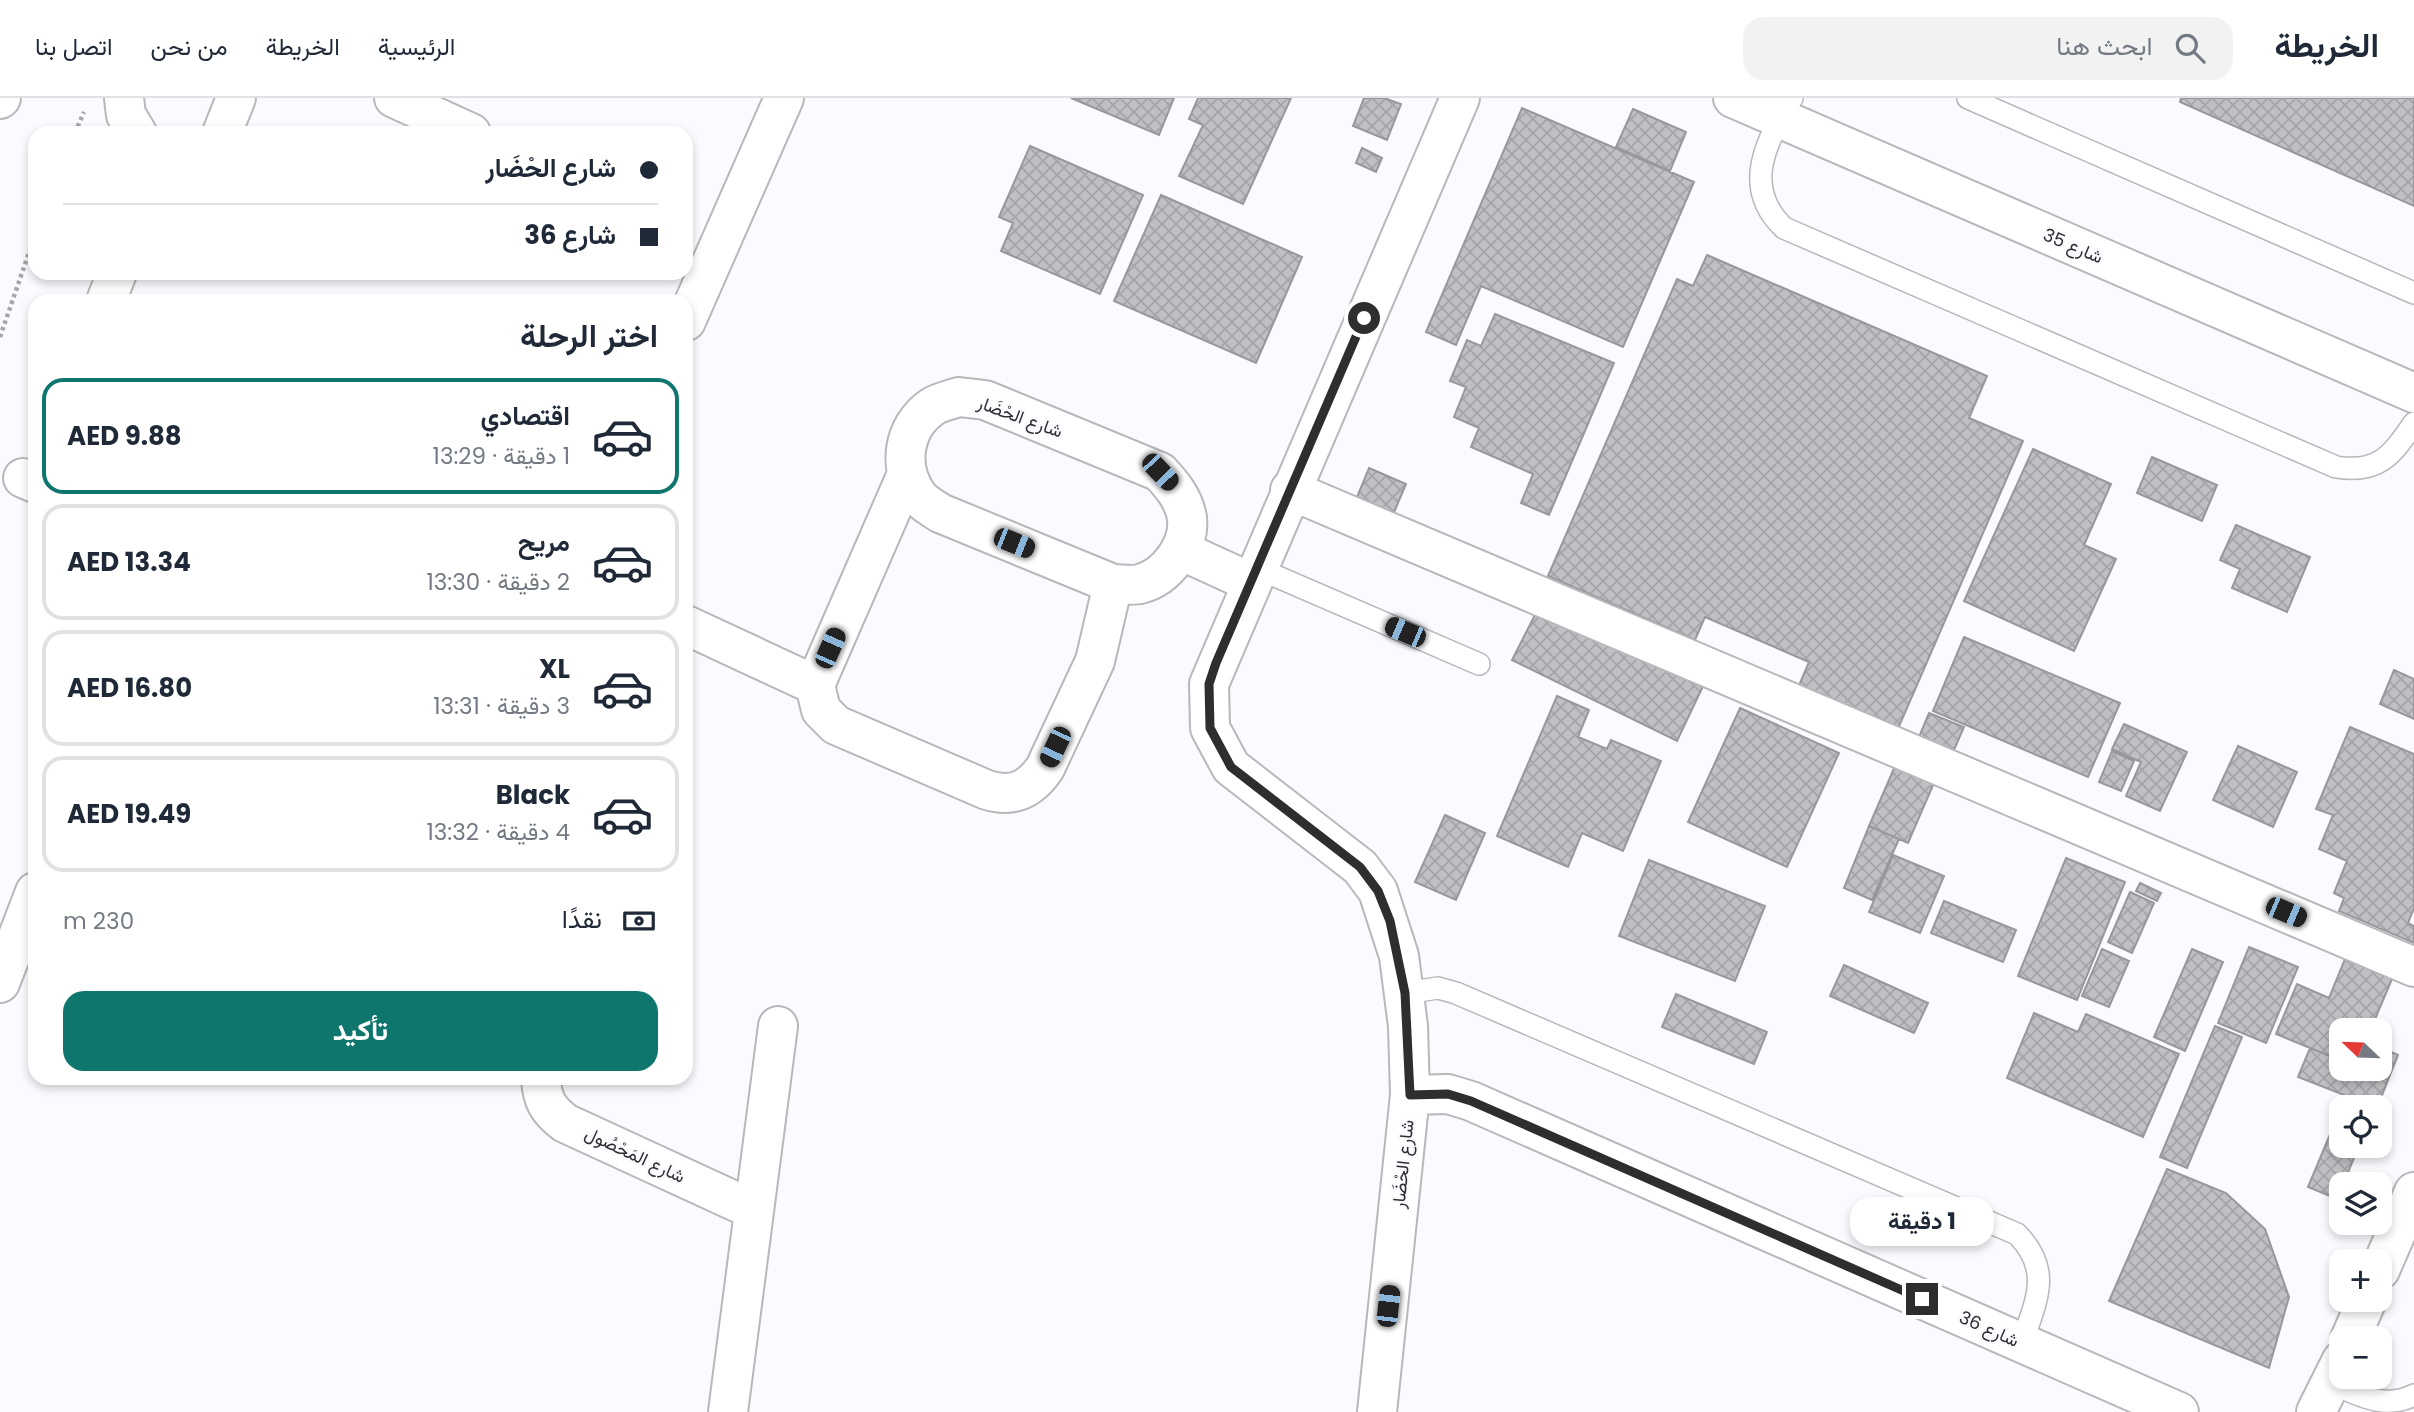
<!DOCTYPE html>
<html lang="ar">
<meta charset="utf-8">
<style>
:root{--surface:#fff;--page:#f2f2f3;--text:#1f2937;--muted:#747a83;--line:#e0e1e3;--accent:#0f766e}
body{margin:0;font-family:Poppins,Vazirmatn,sans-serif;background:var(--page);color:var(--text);direction:rtl;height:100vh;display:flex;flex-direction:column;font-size:26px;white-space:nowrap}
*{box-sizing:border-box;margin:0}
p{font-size:23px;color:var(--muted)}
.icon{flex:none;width:38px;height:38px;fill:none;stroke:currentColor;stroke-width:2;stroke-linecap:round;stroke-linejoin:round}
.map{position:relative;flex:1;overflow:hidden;direction:ltr}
.drawer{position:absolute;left:28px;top:196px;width:665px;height:791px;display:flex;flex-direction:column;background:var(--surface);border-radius:21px;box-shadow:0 4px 10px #0003;direction:rtl}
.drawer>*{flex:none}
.banner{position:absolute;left:28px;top:28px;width:665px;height:154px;border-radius:21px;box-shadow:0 4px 10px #0003;direction:rtl;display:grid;align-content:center;height:154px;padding:0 35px;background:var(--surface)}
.needle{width:46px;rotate:293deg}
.tools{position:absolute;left:2329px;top:920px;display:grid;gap:14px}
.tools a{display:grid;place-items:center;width:63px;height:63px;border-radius:14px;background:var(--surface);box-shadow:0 4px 10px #0003;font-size:35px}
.end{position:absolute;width:32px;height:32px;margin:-16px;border:9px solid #2e2e30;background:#fff;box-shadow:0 0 0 4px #fff}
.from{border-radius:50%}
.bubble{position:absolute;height:49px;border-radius:21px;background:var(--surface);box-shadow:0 4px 10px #0003;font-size:23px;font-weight:700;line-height:49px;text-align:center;direction:rtl}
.car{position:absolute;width:21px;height:42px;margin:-21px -10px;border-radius:9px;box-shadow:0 0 5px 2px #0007;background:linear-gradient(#222 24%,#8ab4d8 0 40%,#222 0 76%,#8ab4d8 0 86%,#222 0)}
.banner b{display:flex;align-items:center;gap:24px;height:66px;font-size:26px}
.banner b+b{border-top:2px solid var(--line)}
.banner i{width:18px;height:18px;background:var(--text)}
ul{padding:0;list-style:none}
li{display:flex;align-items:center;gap:21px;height:116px;margin:0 14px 10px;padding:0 21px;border:4px solid var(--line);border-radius:21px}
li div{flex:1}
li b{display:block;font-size:26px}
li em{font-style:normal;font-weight:700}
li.current{border-color:var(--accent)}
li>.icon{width:63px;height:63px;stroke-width:1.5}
h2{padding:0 35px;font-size:32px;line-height:84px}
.pay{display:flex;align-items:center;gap:18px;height:77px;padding:0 35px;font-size:26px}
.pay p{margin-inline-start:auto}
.action{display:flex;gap:14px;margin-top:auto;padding:14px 35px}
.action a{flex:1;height:80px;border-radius:21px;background:var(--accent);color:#fff;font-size:28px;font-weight:700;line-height:80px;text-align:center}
header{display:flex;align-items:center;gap:42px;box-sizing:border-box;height:98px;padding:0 35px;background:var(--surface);border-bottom:2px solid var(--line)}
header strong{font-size:33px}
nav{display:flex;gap:38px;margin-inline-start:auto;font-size:24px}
.search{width:490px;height:63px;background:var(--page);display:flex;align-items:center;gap:18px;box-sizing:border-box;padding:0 24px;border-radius:21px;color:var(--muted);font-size:26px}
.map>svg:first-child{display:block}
</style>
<header>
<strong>الخريطة</strong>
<div class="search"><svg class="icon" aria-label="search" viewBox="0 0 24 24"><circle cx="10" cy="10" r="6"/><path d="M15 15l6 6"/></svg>ابحث هنا</div>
<nav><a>الرئيسية</a><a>الخريطة</a><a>من نحن</a><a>اتصل بنا</a></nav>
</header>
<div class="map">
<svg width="2414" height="1314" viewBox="0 0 2414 1314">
<defs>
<pattern id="building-cross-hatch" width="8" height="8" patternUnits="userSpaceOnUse" patternTransform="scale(1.75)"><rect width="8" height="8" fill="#c0c0c4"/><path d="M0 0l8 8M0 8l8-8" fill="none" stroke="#a5a5a9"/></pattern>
</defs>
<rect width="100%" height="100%" fill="#fafaff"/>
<path fill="url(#building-cross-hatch)" stroke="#98979b" stroke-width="2" d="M1071,0H1174L1159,37Z
M1198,0H1291L1243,106L1179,78L1203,27L1189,21Z
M1364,0H1384L1401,6L1387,42L1353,28Z
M2181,0H2414V108L2180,4Z
M1522,10L1694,84L1623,249L1481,188L1456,247L1426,234Z
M1633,11L1686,34L1670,73L1616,49Z
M1030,48L1143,97L1100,196L1001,153L1013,125L999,119Z
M1362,50L1382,60L1376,74L1356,65Z
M1161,97L1302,159L1256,265L1114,203Z
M1707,157L1987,278L1969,320L2023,343L1894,640L1797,592L1809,564L1705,519L1695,542L1548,478L1677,181L1693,188Z
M1495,216L1614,265L1549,417L1521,405L1533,376L1471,349L1479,330L1454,319L1466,289L1450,283L1467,242L1481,248Z
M2033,351L2111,386L2084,447L2116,461L2074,553L1964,503Z
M2152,359L2217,387L2202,423L2137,395Z
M1369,370L1406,386L1392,419L1355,404Z
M2236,427L2310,459L2287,514L2232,490L2240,471L2220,462Z
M1542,503L1705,584L1677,643L1512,562Z
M1964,539L2120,605L2088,679L1933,613Z
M2394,572L2414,581V621L2380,606Z
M1557,598L1589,612L1578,639L1607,651L1611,642L1661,663L1623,753L1582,735L1568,769L1497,738Z
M1740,610L1839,655L1787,769L1688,724Z
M1929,615L1964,629L1950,661L1916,646Z
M2124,626L2187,654L2160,713L2126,698L2141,664L2112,651Z
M2350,629L2414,656V810L2408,825L2414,828V845L2339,813L2344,800L2334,795L2347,763L2319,751L2333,717L2316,711Z
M2238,648L2297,674L2273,729L2213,702Z
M2112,653L2134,663L2121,693L2099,684Z
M1895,668L1934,685L1908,745L1869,728Z
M1445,717L1485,735L1456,802L1415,784Z
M1869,728L1899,741L1872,802L1844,790Z
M1893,757L1944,778L1920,835L1869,814Z
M2066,760L2125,784L2077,902L2018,878Z
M1649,762L1765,808L1735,883L1619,838Z
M2140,785L2161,795L2157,803L2136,793Z
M2130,794L2154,805L2132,855L2108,844Z
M1944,803L2016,832L2003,864L1931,835Z
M2249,849L2298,869L2266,945L2218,925Z
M2102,851L2129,863L2109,909L2082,898Z
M2192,851L2223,864L2185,953L2154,939Z
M2345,861L2392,881L2370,933H2342V963L2276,936L2297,886L2329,900Z
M1844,867L1928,905L1914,935L1830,898Z
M1676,896L1767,934L1754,966L1662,929Z
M2034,915L2078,934L2086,916L2179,956L2143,1039L2007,980Z
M2215,928L2242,939L2187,1070L2160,1059Z
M2380,949L2398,957L2388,982L2361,971H2380Z
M2310,950L2342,963V971H2361L2388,982L2377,1010L2298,979Z
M2339,1015L2342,1048H2359L2337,1101L2308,1089Z
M2167,1071L2226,1095L2265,1131L2289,1199L2269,1270L2109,1203Z"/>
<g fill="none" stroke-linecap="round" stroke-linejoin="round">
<g stroke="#b8b8bc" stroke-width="24">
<path id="service" d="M1792,0C1766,44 1741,89 1784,130L2336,369C2379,376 2392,357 2414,325
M1968,0L2414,195
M1257,470L1479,566
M1405,895L1438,890L1456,895L2017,1136C2053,1173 2036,1202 2022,1245
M2331,1285C2359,1297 2385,1312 2414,1297"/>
</g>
<g stroke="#b8b8bc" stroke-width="42">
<path id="minor" d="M124,0L126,17L137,35
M394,0L471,35
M1733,0L2414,295
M222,35L236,0
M106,203L117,175
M686,223L784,0
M959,299L985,302L1160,374C1172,387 1184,401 1187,420C1190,448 1167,479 1140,486C1132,488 1121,486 1113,486L940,415C933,410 923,405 918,398C897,369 903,329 932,309C939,304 950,302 959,299Z
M907,376L815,587L821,612L836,627L987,692C1013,700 1030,692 1045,670L1095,563L1113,486
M23,380L35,385
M1290,392L2414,869
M1180,452L1250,484
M686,527L815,587
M0,885L35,794
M541,980C542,1002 548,1012 565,1025L754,1112
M1410,997L1448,996L1471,1003L2179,1314
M2380,1172L2414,1094
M2350,1241L2367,1202
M728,1314L778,928
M1377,1314L1410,997L1408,928L1399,858L1378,793L1360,769L1231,669L1210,630L1209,586L1460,0
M2316,1314L2342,1262"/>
</g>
<g stroke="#b8b8bc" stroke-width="42">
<path id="tertiary" d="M0,1L1,0"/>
</g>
<path stroke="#a6a6aa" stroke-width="4.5" stroke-dasharray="3.5 3.5" stroke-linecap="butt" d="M75,35L84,14
M0,239L35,137"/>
<use href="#service" stroke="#fff" stroke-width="21"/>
<use href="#minor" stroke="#fff" stroke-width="38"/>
<use href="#tertiary" stroke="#fff" stroke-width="38"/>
</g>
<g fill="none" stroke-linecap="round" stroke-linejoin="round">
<path stroke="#2e2e30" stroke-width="9" d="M1364,220L1216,565L1209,586L1210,630L1231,669L1360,769L1378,793L1390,823L1405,895L1410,997L1448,996L1471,1003L1922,1201"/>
</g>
<g text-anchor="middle" stroke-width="5" stroke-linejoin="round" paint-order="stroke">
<g font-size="18" fill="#2e2e30" stroke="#fafaff">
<text transform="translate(2073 148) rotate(23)" y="6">شارع 35</text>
<text transform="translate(1020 319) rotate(20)" y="6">شارع الحْضَار</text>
<text transform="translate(635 1057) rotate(25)" y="6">شارع المَحْصُول</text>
<text transform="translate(1403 1066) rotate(-84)" y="6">شارع الحْضَار</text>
<text transform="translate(1989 1231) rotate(24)" y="6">شارع 36</text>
</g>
</g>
</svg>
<div class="tools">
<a><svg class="needle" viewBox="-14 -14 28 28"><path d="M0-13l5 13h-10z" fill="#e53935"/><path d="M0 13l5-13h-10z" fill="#747a83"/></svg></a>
<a><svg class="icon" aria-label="locate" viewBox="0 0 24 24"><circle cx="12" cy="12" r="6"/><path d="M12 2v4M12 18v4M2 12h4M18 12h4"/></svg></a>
<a><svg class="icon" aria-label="layers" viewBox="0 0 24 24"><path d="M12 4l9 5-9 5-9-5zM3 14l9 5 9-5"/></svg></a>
<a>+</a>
<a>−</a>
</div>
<i class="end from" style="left:1364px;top:220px"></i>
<i class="end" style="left:1922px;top:1201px"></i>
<div class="bubble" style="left:1850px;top:1099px;width:144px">1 دقيقة</div>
<i class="car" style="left:1160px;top:374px;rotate:136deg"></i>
<i class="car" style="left:1014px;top:445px;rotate:112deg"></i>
<i class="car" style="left:1405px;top:534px;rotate:293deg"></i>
<i class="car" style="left:830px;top:550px;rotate:24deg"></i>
<i class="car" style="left:1055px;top:649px;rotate:205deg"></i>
<i class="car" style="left:2286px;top:814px;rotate:113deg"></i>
<i class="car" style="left:1388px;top:1208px;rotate:6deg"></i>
<div class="banner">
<b><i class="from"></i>شارع الحْضَار</b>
<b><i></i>شارع 36</b>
</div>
<section class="drawer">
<h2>اختر الرحلة</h2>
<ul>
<li class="current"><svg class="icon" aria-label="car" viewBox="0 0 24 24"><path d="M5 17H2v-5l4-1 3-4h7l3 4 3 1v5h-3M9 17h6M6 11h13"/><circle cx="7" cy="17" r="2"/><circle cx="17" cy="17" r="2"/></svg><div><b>اقتصادي</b><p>1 دقيقة · 13:29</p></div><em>AED 9.88</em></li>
<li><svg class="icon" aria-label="car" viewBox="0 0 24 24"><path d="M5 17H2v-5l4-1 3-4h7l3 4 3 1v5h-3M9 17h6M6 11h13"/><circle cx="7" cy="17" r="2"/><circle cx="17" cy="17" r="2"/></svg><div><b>مريح</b><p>2 دقيقة · 13:30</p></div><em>AED 13.34</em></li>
<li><svg class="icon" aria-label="car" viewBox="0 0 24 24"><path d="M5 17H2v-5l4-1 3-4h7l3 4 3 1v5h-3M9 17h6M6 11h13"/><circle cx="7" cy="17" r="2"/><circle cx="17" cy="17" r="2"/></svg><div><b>XL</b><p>3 دقيقة · 13:31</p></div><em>AED 16.80</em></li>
<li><svg class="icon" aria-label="car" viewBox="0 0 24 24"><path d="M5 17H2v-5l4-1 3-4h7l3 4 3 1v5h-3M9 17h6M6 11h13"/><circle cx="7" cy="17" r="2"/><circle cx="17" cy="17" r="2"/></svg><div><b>Black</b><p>4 دقيقة · 13:32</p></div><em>AED 19.49</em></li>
</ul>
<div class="pay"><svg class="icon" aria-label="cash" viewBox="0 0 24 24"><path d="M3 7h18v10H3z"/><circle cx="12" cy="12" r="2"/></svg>نقدًا<p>230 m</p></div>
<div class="action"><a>تأكيد</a></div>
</section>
</div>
